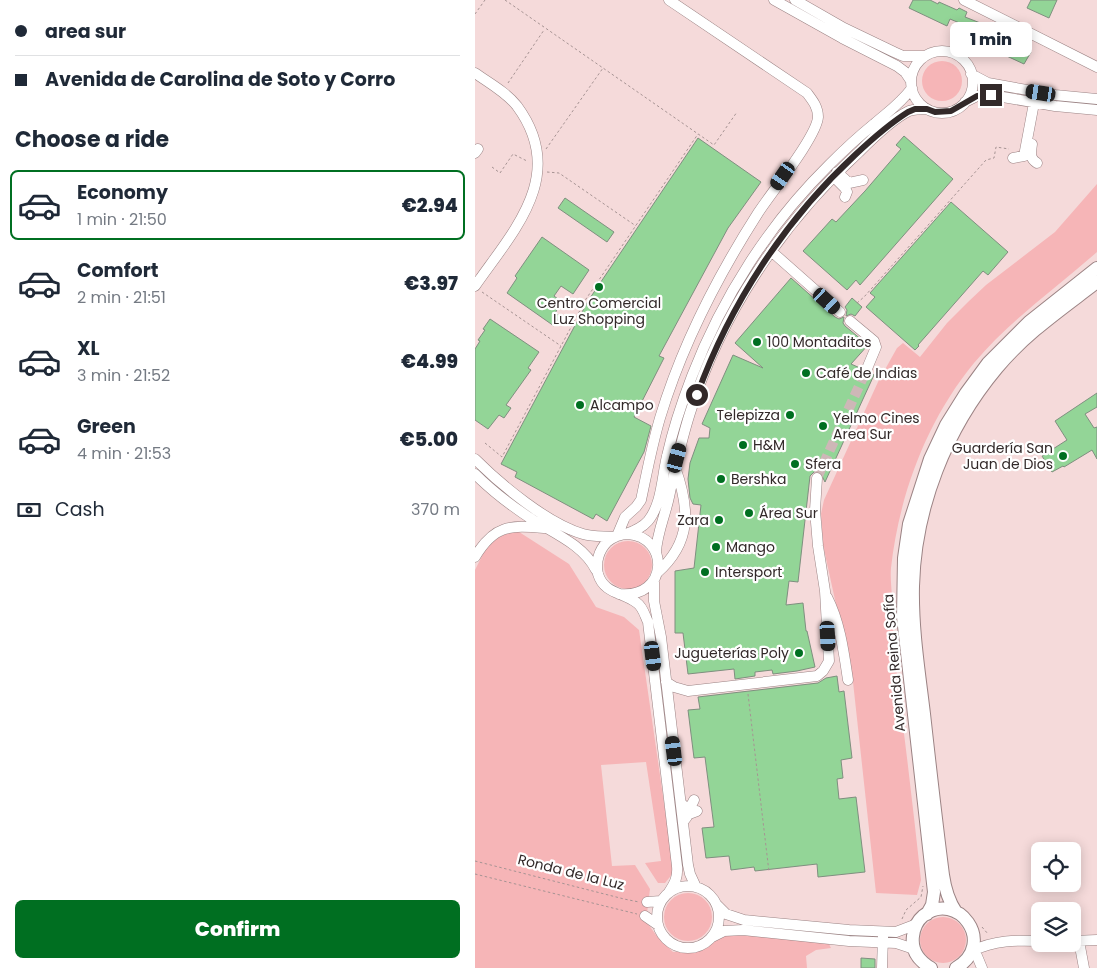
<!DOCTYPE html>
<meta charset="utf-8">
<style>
:root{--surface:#fff;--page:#f6f6f7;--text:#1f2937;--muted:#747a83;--line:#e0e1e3;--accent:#006f21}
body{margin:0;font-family:Poppins,sans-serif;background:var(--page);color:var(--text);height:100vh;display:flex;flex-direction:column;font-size:19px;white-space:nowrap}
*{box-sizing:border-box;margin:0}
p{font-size:16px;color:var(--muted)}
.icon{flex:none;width:28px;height:28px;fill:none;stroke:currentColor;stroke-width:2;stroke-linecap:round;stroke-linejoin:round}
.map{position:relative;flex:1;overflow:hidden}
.panel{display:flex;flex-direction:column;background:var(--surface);width:475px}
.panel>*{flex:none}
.guide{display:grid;align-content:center;height:110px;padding:0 15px;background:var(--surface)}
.tools{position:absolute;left:556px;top:842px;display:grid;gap:10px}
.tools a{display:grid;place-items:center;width:50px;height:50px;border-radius:8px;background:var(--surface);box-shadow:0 2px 12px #0003;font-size:25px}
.end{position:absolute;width:22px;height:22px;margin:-11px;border:6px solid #322929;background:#fff;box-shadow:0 0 0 2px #fff}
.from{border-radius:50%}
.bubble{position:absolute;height:35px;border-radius:8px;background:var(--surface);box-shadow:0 2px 12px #0003;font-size:16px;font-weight:800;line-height:35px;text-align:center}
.car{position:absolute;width:15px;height:30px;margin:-15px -8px;border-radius:6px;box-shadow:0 0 4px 1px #0007;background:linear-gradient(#222 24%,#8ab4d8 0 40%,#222 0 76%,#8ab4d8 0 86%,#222 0)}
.guide b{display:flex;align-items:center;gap:18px;height:48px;font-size:19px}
.guide b+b{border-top:1px solid var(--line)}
.guide i{width:12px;height:12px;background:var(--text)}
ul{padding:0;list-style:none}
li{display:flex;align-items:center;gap:15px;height:70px;margin:0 10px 8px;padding:0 5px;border:2px solid transparent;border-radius:8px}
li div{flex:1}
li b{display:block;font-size:19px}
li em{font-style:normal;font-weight:800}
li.current{border-color:var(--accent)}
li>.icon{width:45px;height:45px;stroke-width:1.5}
h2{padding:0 15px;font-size:22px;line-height:60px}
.pay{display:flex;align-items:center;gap:12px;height:55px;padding:0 15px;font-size:19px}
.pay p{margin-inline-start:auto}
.button{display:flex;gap:10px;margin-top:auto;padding:10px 15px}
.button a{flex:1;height:58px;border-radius:8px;background:var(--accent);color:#fff;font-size:20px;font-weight:800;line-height:58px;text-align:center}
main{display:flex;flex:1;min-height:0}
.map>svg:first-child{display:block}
</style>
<main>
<section class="panel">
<div class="guide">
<b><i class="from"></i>area sur</b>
<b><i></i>Avenida de Carolina de Soto y Corro</b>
</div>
<h2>Choose a ride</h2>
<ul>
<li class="current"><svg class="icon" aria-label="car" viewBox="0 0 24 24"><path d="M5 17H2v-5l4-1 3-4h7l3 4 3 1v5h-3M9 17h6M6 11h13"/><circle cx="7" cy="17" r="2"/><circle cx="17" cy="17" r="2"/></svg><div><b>Economy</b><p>1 min · 21:50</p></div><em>€2.94</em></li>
<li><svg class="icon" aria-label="car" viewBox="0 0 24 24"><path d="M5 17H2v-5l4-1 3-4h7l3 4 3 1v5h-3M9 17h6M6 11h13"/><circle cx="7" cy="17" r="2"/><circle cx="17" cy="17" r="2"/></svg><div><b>Comfort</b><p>2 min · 21:51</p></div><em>€3.97</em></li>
<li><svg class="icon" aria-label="car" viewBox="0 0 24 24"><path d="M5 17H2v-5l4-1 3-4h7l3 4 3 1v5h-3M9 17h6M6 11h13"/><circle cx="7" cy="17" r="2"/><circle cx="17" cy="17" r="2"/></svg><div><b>XL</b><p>3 min · 21:52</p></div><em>€4.99</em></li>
<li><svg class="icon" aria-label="car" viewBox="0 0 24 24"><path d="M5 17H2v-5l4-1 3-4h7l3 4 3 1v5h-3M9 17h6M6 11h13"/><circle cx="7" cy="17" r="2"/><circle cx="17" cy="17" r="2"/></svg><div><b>Green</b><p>4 min · 21:53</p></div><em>€5.00</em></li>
</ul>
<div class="pay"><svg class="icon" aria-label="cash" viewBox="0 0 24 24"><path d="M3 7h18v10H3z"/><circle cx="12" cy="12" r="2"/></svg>Cash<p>370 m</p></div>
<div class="button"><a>Confirm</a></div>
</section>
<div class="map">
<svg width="622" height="968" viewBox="0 0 622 968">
<rect width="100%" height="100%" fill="#f5dada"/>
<path fill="#f6b5b7" d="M447 81a20 20 0 1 1 40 0a20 20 0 1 1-40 0Z
M622,184V252C580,289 535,320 499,363C452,420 424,495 416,568C415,579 417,590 417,602C418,641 422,679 427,718C434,772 440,826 446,880L442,895L401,893L378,682L348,545L346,514L349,500L403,382L422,348L428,343L445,357L472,323L493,302L511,285L580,232Z
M41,530L94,564L121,607L149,617L164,630L199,872L190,883H183L170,863L186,861L171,762L126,765L137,866L160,865L175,889L171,921L181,935L198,952H220L255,931L353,942L356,948L341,950L331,956L332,968H0V570L12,546L24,537Z
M129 565a24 24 0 1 1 48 0a24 24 0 1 1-48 0Z
M189 917a24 24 0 1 1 48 0a24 24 0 1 1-48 0Z
M445 940a23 23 0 1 1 46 0a23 23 0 1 1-46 0Z"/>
<path fill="#93d597" stroke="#7f8f7f" d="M438,0H455L463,4L464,2L482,10L484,8L492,12L490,17L513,26L511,32L515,33L513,40L493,32L492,34L484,31L487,24L475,19L472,26L434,8Z
M556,0H582L574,18L552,8Z
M527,43L543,50L545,46L556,52L549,64L523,52Z
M429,136L478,179L385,285L381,280L372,290L328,251L357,219L361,222L390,191L426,149L421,145Z
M223,138L286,182L253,228L184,356L189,358L159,417L176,426L169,452L132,521L121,514L118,519L40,477L42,472L26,464L113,301Z
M90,198L139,232L132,242L83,208Z
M476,202L533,252L513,275L508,271L443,345L444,346L440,350L391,307L400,297L395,293Z
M67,237L114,270L98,294L86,286L79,296L87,302L80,313L85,316L79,326L32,293L42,278L40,276Z
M316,278L360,317L364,319L369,317L368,323L370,326L393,345L376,364L385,368L384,372L388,377L392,378L397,374L399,375L350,482L345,472H339L335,476L323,582L314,581L311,605L328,603L331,631H332L340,667L322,671L298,674L297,670L280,672V676L260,679L259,669L213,674L208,633H200V571L219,568L226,505L218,504L215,498L213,479L215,463L224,438H234L235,428L227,424L258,355L288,368L260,343Z
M377,298L387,307L380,316L376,314L371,316L372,310L370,307Z
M15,319L64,352L53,368L56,370L31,405L36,408L29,418L24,415L13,429L0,420V349L5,341L3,340L10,330L8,329Z
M622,393V407L610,414L619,428L622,427V459L617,450L589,467L588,466L577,472L567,456L592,440L580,421Z
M362,676L364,692L369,691L377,758L366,760L368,778L362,779L364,799L381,797L390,872L343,877L342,864L280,871L279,867L256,870L254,856L231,858L227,828L239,827L230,757L219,758L213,710L225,709L223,697L343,683L351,678Z
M386,958L400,959V968H386Z"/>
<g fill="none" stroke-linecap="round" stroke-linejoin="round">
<path stroke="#ceb7b7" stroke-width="10" stroke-dasharray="10 5" stroke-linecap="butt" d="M342,478L391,371"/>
<g stroke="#9b8384" stroke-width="11">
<path id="minor" d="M299,0L367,38L422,66L430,72L436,81
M320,0L369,28L419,52L428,56H450
M489,0L622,67
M436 82a31 31 0 1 1 62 0a31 31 0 1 1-62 0Z
M0,73C14,83 31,92 42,106C93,175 39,230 0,286
M496,74L513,83L580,95L622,99
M490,102L502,96L516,95L580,106L622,110
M557,144C556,153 554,158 562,163
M0,153L3,149
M538,158L549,156L559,103
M362,172L374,183L388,180
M362,180L370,188L372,192L370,197
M296,251L365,312
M375,321L399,341L401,347L391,371
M0,459C26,485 73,524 108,534C118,537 129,536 139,537
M0,474C17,491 38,507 58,520C81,534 109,546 121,570
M151,534C159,531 167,528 173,521C187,504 187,476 192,456C198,429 207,402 217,376C247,298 294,224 354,165C368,151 383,137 399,124C414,111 425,104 437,88
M142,536L150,517L161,507L166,500C172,472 177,445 185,418C207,345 242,277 283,213C296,193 342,136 343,117C343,107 338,101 332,93L194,0
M181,552C182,533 190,516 194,497C200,469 206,441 215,413C246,313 307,223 384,152C397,139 417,119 434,111C440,109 446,109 452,109
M0,557C19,525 35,525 69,528
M182,573C217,542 215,509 200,467
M179,580V601L186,637L213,865L215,874L221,887
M144,594C194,599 195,537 153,534C146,534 138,537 132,542C124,550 120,563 123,574C129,594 148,592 162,603C168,607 170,616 173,622L202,866C203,877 200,883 194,892
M352,597C365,622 369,653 373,680
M191,682L199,687L213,691L342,676L348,671L354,661L350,591L343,546L340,510L342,478
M206,803L209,806L214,807L217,804L219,800
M208,822L214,814L222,811
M182 917a31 31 0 1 1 62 0a31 31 0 1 1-62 0Z
M172,902L186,901
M242,905L251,914L269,920L374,930L421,932L442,924
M170,916L183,925
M237,937L249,931L268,930L374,941L421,943L439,949
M598,941L622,940
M604,941L609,968
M497,951C520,940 541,940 565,941
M496,953L502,956L507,968
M407,968L408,937"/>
</g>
<g stroke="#9b8384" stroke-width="14">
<path id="major" d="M481,912C473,900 470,889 468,875C461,821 455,768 449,714C444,672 437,629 438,586C440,507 471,429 522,368C550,334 587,309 622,282
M452,914L457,905L459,892L428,617L429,558L434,524L455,459L471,425L491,393L513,363L554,322L622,268
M456,968C444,961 436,951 438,936C439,928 442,921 448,916C482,889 523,943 481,968"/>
</g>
<path stroke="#a69393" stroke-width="1" stroke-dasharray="2.5 2.5" stroke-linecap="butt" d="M30,0L239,145L262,112
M0,14L10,0
M33,83L69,30
M71,149L128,68
M17,167L25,173L38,154L52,161
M72,172L84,173L161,226
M7,292L86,346
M382,303L389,297L511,160L519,158L521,147L534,149
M10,443L27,457L111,299L223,134
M273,694L294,872
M0,861L149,899L164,902
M0,874L162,914
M427,919L431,910L446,897L448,886
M507,927L513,934"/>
<use href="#minor" stroke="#fff" stroke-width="10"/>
<use href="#major" stroke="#fff" stroke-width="12"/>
</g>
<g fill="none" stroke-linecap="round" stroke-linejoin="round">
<path stroke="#322929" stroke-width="6" d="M222,395C255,304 309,221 380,155C396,140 414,124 433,112L440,109H452L460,112L476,111L502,96L516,95"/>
</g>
<g fill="#006f21" stroke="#fff" stroke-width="2">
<circle cx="124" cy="287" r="5"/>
<circle cx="282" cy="342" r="5"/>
<circle cx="331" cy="373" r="5"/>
<circle cx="105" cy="405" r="5"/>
<circle cx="315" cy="415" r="5"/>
<circle cx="348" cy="426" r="5"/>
<circle cx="268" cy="445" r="5"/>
<circle cx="588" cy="456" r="5"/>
<circle cx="320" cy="464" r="5"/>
<circle cx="246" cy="479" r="5"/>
<circle cx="274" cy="513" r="5"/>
<circle cx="244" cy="520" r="5"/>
<circle cx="241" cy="547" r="5"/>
<circle cx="230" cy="572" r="5"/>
<circle cx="324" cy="653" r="5"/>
</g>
<g text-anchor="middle" stroke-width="4.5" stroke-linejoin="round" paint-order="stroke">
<g font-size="14" fill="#322929" stroke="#fff" text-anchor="start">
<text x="124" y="308" text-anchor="middle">Centro Comercial<tspan x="124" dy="16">Luz Shopping</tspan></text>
<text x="292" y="347">100 Montaditos</text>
<text x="341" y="378">Café de Indias</text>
<text x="115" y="410">Alcampo</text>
<text x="305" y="420" text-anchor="end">Telepizza</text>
<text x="358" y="423">Yelmo Cines<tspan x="358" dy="16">Area Sur</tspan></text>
<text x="278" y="450">H&amp;M</text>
<text x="578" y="453" text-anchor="end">Guardería San<tspan x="578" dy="16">Juan de Dios</tspan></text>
<text x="330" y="469">Sfera</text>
<text x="256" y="484">Bershka</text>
<text x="284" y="518">Área Sur</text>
<text x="234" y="525" text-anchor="end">Zara</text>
<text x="251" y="552">Mango</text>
<text x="240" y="577">Intersport</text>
<text x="314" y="658" text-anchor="end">Jugueterías Poly</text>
</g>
<g font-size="14" fill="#322929" stroke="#fff">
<text transform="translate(419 663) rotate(-95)" y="5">Avenida Reina Sofía</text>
<text transform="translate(96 872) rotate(14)" y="5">Ronda de la Luz</text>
</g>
</g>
</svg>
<div class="tools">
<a><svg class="icon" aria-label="locate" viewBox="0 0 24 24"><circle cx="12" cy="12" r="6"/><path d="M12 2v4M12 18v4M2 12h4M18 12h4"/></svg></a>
<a><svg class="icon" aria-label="layers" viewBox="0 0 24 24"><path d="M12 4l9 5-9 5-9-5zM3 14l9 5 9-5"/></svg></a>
</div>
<i class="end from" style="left:222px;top:395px"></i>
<i class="end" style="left:516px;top:95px"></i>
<div class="bubble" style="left:475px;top:22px;width:82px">1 min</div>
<i class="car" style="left:566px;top:93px;rotate:279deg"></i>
<i class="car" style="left:308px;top:176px;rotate:215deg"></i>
<i class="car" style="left:352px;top:301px;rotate:132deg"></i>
<i class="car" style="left:202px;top:458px;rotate:15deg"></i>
<i class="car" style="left:353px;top:636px;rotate:177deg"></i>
<i class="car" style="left:178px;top:656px;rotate:173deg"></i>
<i class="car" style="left:199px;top:751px;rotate:353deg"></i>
</div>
</main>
